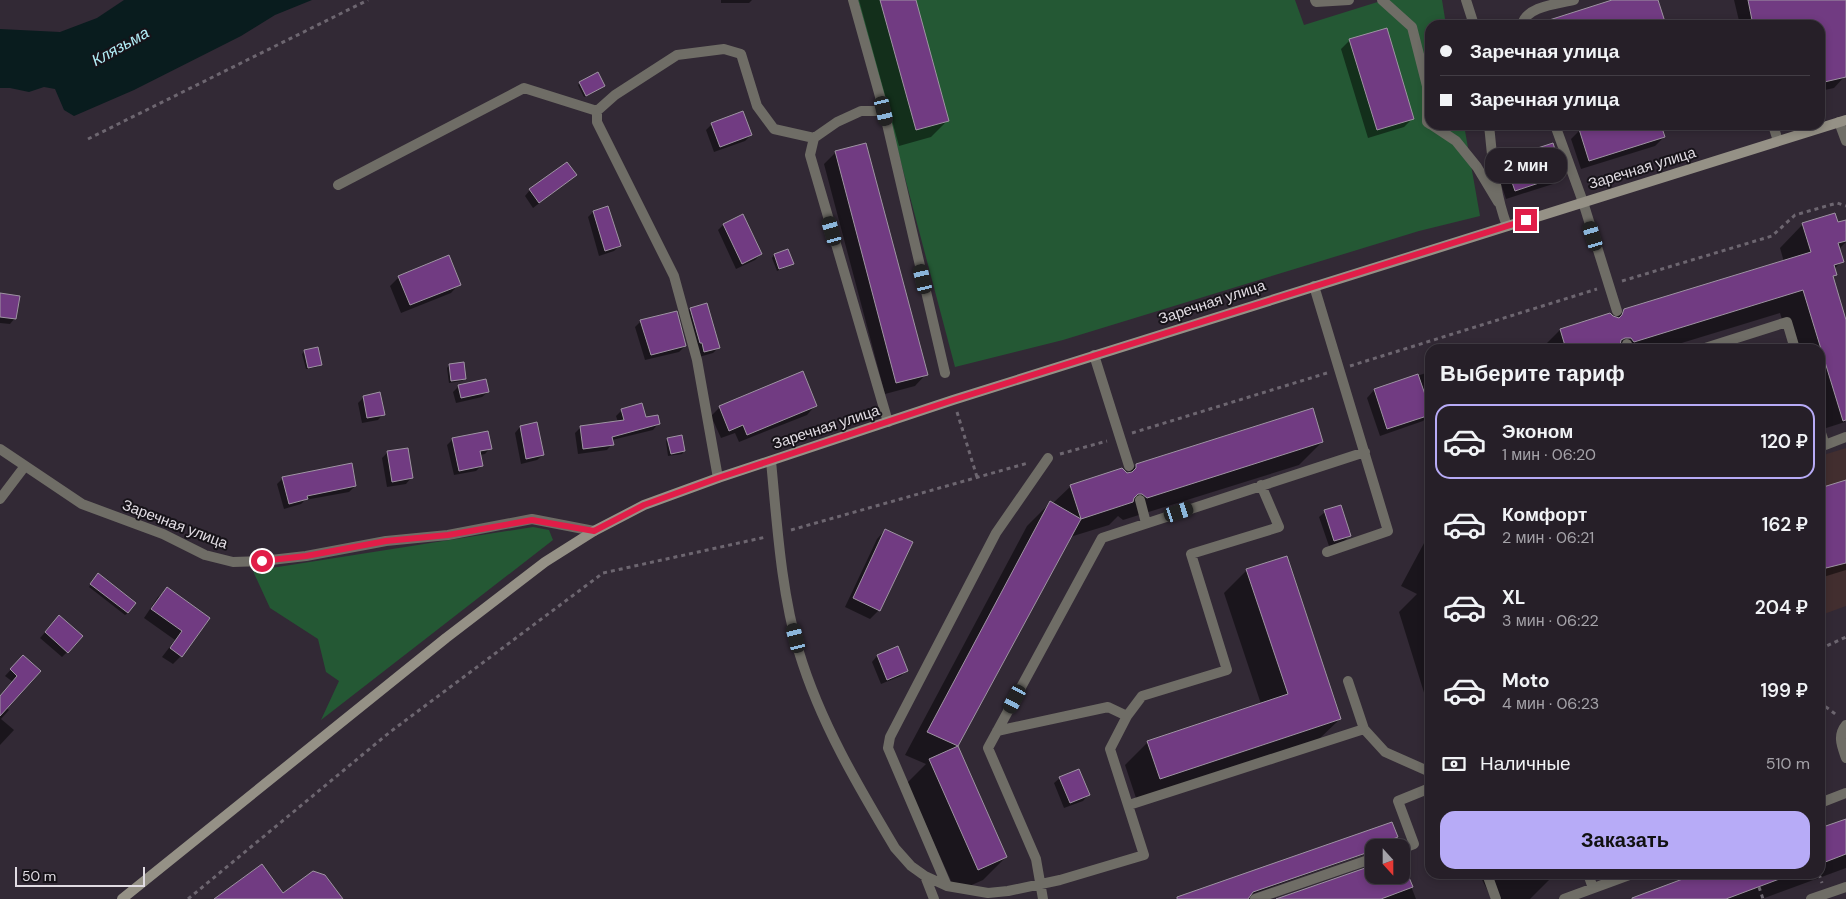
<!DOCTYPE html>
<html lang="ru">
<meta charset="utf-8">
<style>
:root{--surface:#261f28;--page:#322c34;--text:#f1f3f6;--muted:#a4a2a8;--line:#423d45;--accent:#b7abf7}
body{margin:0;font-family:"DM Sans",sans-serif;background:var(--page);color:var(--text);height:100vh;display:flex;flex-direction:column;font-size:19px;white-space:nowrap}
*{box-sizing:border-box;margin:0}
p{font-size:16px;color:var(--muted)}
.icon{flex:none;width:28px;height:28px;fill:none;stroke:currentColor;stroke-width:2;stroke-linecap:round;stroke-linejoin:round}
.map{position:relative;flex:1;overflow:hidden}
.details{position:absolute;left:1425px;top:344px;width:400px;height:535px;display:flex;flex-direction:column;background:var(--surface);border-radius:15px;box-shadow:0 2px 8px #0003,0 0 0 1px var(--line)}
.details>*{flex:none}
.guide{position:absolute;left:1425px;top:20px;width:400px;height:110px;border-radius:15px;box-shadow:0 2px 8px #0003,0 0 0 1px var(--line);display:grid;align-content:center;height:110px;padding:0 15px;background:var(--surface)}
.needle{width:32px;rotate:159deg}
.fabs{position:absolute;left:1365px;top:839px;display:grid;gap:10px}
.fabs a{display:grid;place-items:center;width:45px;height:45px;border-radius:10px;background:var(--surface);box-shadow:0 2px 8px #0003,0 0 0 1px var(--line);font-size:25px}
.scale{position:absolute;left:15px;bottom:12px;width:130px;box-sizing:border-box;padding-left:5px;border:2px solid #e1dce3;border-top:0;font-size:14px;line-height:18px;white-space:nowrap;color:#e1dce3;-webkit-text-stroke:4px #171319;paint-order:stroke}
.end{position:absolute;width:22px;height:22px;margin:-11px;border:6px solid #e11d48;background:#fff;box-shadow:0 0 0 2px #fff}
.from{border-radius:50%}
.bubble{position:absolute;height:35px;border-radius:15px;background:var(--surface);box-shadow:0 2px 8px #0003,0 0 0 1px var(--line);font-size:16px;font-weight:600;line-height:35px;text-align:center}
.car{position:absolute;width:15px;height:30px;margin:-15px -8px;border-radius:6px;box-shadow:0 0 4px 1px #0007;background:linear-gradient(#222 24%,#8ab4d8 0 40%,#222 0 76%,#8ab4d8 0 86%,#222 0)}
.guide b{display:flex;align-items:center;gap:18px;height:48px;font-size:19px}
.guide b+b{border-top:1px solid var(--line)}
.guide i{width:12px;height:12px;background:var(--text)}
ul{padding:0;list-style:none}
li{display:flex;align-items:center;gap:15px;height:75px;margin:0 10px 8px;padding:0 5px;border:2px solid transparent;border-radius:15px}
li div{flex:1}
li b{display:block;font-size:19px}
li em{font-style:normal;font-weight:600}
li.active{border-color:var(--accent)}
li>.icon{width:45px;height:45px;stroke-width:1.5}
h2{padding:0 15px;font-size:22px;line-height:60px}
.pay{display:flex;align-items:center;gap:12px;height:55px;padding:0 15px;font-size:19px}
.pay p{margin-inline-start:auto}
.cta{display:flex;gap:10px;margin-top:auto;padding:10px 15px}
.cta a{flex:1;height:58px;border-radius:15px;background:var(--accent);color:#111;font-size:20px;font-weight:600;line-height:58px;text-align:center}
.map>svg:first-child{display:block}
</style>
<div class="map">
<svg width="1846" height="899" viewBox="0 0 1846 899">
<rect width="100%" height="100%" fill="#322935"/>
<path fill="#422e2f" d="M1846,448V606L1824,614L1820,602V456Z"/>
<path fill="#245834" d="M858,0H1295L1304,25L1384,0H1442L1446,25H1430V125H1464L1480,216L1419,231L1063,340L955,367Z
M533,527L549,530L553,540L321,720L339,681L326,672L318,639L270,608L253,571Z"/>
<path fill="#091c1e" d="M124,0H312L275,15L241,36L134,90L74,116L64,110L55,89L44,87L29,92L10,88H0V29L60,32L97,18Z"/>
<path fill="#0007" d="M721,0H752L749,3H721Z
M859,0H915L948,120L931,137L899,146Z
M1734,0H1846L1845,76L1834,88L1820,91V25H1740Z
M1350,40L1413,118L1404,127L1368,138L1341,49Z
M580,83L604,86L584,97L578,85Z
M712,124L751,135L745,141L714,152L706,130Z
M1596,125H1660L1664,137L1655,146L1581,169L1571,139L1580,130Z
M836,152L926,374L915,386L885,394L824,164Z
M1505,160L1562,175L1553,184L1506,199L1496,169Z
M576,175L533,208L525,196L530,190Z
M593,212L619,246L614,251L599,256L588,217Z
M1803,224H1837L1846,230V242L1839,249L1842,261L1834,269L1836,274L1832,278L1846,324L1845,422L1820,430V349H1791L1780,313L1662,349H1539L1540,347L1542,348L1560,330L1616,318L1624,310L1784,262L1780,248Z
M723,225L761,254L755,260L736,269L718,230Z
M774,255L792,264L777,271L772,258Z
M399,277L459,284L451,293L401,313L390,286Z
M0,294L15,318L10,324L0,323Z
M690,309L718,348L713,353L699,357L685,314Z
M641,321L685,346L679,352L645,360L635,327Z
M305,351L320,364L318,367L306,369L302,354Z
M1430,364V406L1428,407L1430,414L1423,421L1380,436L1367,398L1374,390L1426,373L1425,369Z
M449,365L465,379L462,381L449,383L447,368Z
M459,386L488,392L482,397L456,403L453,392Z
M364,397L383,414L378,420L362,423L358,403Z
M815,406L807,415L739,442L735,433L721,438L711,416L720,407Z
M622,410L658,424L653,430L612,440V444L607,450L578,454L575,433L580,428L618,422L616,416Z
M536,424L543,455L537,460L521,464L515,433L520,427Z
M453,439L490,448L485,454L480,455L482,465L476,471L454,475L447,445Z
M668,439L684,451L682,454L668,456L666,441Z
M1322,442L1299,465L1123,520L1118,516L1109,525L1070,537L957,746L1006,857L983,880L956,892L907,783L926,764L905,755L1027,526L1050,503L1052,504L1071,486L1127,474L1136,465Z
M388,452L411,478L406,484L387,487L382,458Z
M283,478L355,486L349,492L305,500L301,504L284,509L277,484Z
M1846,481V570L1820,578V489Z
M1325,512L1350,535L1344,541L1329,546L1319,517Z
M885,530L879,610L870,619L845,607L877,539Z
M1430,532V712L1399,612L1417,594L1401,586Z
M1247,570L1340,719L1317,741L1137,801L1125,765L1148,742L1261,704L1224,593Z
M96,577L128,613L125,615L89,587Z
M167,589L208,619L181,656L173,664L162,657L175,640L144,618L158,597Z
M54,622L67,652L62,657L40,638Z
M897,648L906,671L901,676L881,684L872,662L877,656Z
M18,662L39,671L6,708L9,710L1,719L14,730L0,745V697L13,682L5,676Z
M1060,778L1088,795L1083,801L1064,808L1054,783Z
M1846,820V868L1762,899H1631L1700,874H1820V829Z
M1391,823L1397,837L1393,840L1394,848H1374V854L1368,853L1249,895L1248,899H1175Z
M1401,861L1416,899H1280L1374,867V875H1401Z
M1479,874H1555L1530,899H1492Z"/>
<path fill="#713b82" stroke="#9f94a3" d="M880,0H916L949,121L916,130Z
M1612,0H1658L1666,25H1543V22Z
M1748,0H1846V77L1820,83V25H1753Z
M1387,28L1414,119L1377,130L1349,39Z
M598,72L605,86L586,96L579,82Z
M743,111L752,135L720,147L711,123Z
M1592,125H1661L1665,137L1589,161L1579,129Z
M866,143L928,375L896,383L835,151Z
M1553,143L1563,175L1515,191L1504,159Z
M567,162L577,175L539,203L529,189Z
M608,206L621,246L605,251L593,211Z
M1835,213L1838,222L1846,220V241L1838,243L1844,262L1834,265L1837,275L1833,276L1846,320V420L1843,421L1803,290L1634,342L1631,338H1625L1621,340L1620,346L1611,349H1566L1560,329L1610,313L1613,316L1619,318L1622,315L1624,309L1811,252L1802,223Z
M743,214L762,254L742,264L723,224Z
M788,249L794,264L779,269L774,254Z
M449,255L461,285L410,305L398,276Z
M0,293L20,296L16,319L0,317Z
M707,303L720,348L704,352L702,343H700L690,308Z
M677,311L686,346L651,355L640,320Z
M318,347L322,365L308,368L304,350Z
M464,362L466,379L451,381L449,364Z
M803,371L817,406L747,435L743,425L729,431L719,406Z
M1418,374L1430,409V415L1387,429L1374,389Z
M486,379L489,392L461,398L458,385Z
M380,392L385,415L367,418L363,396Z
M642,403L646,417L658,415L660,424L612,437L614,445L583,449L580,426L624,420L621,409Z
M1313,408L1323,442L1147,498L1142,494H1138L1134,498L1133,502L1081,519L1070,485L1122,468L1127,473L1132,472L1136,468V464Z
M537,422L544,455L526,459L520,426Z
M488,431L492,449L480,451L483,466L459,471L452,438Z
M682,435L685,451L671,454L667,438Z
M408,448L413,478L392,482L387,451Z
M352,463L356,486L307,496L308,499L289,504L282,477Z
M1846,480V563L1826,568L1820,546V488Z
M1050,501L1081,519L958,746L927,732Z
M1341,505L1351,536L1334,541L1324,510Z
M885,529L913,542L880,611L853,598Z
M1287,556L1341,719L1160,779L1147,741L1288,694L1246,569Z
M98,573L136,603L128,613L90,584Z
M167,587L210,618L182,657L170,648L182,631L151,609Z
M59,615L83,636L68,653L45,632Z
M898,646L908,671L887,680L877,655Z
M23,655L41,671L0,716V696L17,676L10,669Z
M958,746L1007,857L978,870L929,759Z
M1079,769L1090,795L1070,803L1059,777Z
M1846,819V854L1820,864V828Z
M1392,822L1398,837L1365,850L1366,853L1253,892L1248,899H1177V897Z
M262,864L283,893L313,871L325,875L343,899H214Z
M1371,866L1374,875H1408L1413,887L1381,899H1276Z
M1696,874H1790V875L1726,899H1632V898Z"/>
<g fill="none" stroke-linecap="round" stroke-linejoin="round">
<path stroke="#6d6670" stroke-width="3" stroke-dasharray="4 4" stroke-linecap="butt" d="M88,139L368,0
M1622,281L1772,236L1795,215L1837,203L1846,206
M1350,366L1597,289
M957,412L977,477
M1132,433L1327,373
M1060,454L1107,441
M791,530L1028,463
M1820,649L1846,637
M1820,701L1822,704L1838,716
M1819,874L1822,883
M1759,887L1763,899
M188,899L390,732L603,573L766,537"/>
<path stroke="#6f6d66" stroke-width="10" d="M853,0L884,111H861L837,122L814,138L810,155L888,422
M1315,0L1316,2L1349,0
M1382,0L1412,27L1427,86V122L1430,124
M1466,0L1474,25
M1522,25C1526,6 1558,4 1574,0
M884,111L945,373
M1839,122L1846,141
M1432,125L1456,141L1477,167L1498,202
M1489,125C1493,162 1494,191 1507,226
M1555,125L1583,202L1617,311
M1773,125L1778,141
M338,185L524,88L597,111
M1314,286L1388,531L1327,552
M1627,344L1629,349
M1702,349L1787,322L1795,349
M1094,355L1129,466
M1820,430L1825,445L1846,437
M771,461C777,523 781,592 799,652C820,722 858,786 895,848L911,866L925,876L947,886L988,893L1008,891L1060,880L1144,855L1110,749L1127,716L1142,696L1227,670L1191,554L1279,527L1261,485
M718,478L697,360L674,276L597,122V111L615,95L677,55L724,49L741,54L757,106L774,129L814,138
M1140,500L1146,523
M1846,725C1837,736 1842,746 1846,758
M1364,729L1385,752L1430,772
M997,731L1108,707L1127,716
M1820,803L1846,793
M1129,805L1364,729L1348,681
M1401,849L1414,844L1398,801L1430,788
M1487,874L1496,899
M1588,874L1593,888
M925,876L934,899
M947,886L888,748L890,737L996,533L1048,458
M1043,899L1036,859L988,748L1102,538L1365,452
M1255,899L1374,858
M1564,899L1632,874"/>
<path stroke="#6f6d66" stroke-width="10" d="M0,449L82,504L163,534L205,555L233,562L262,561L306,556L386,541L448,535L532,519L594,531
M0,499L25,466
M1811,899L1846,887"/>
<path stroke="#959186" stroke-width="10" d="M122,899L446,638L545,562L594,531L644,505L718,478L953,400L1846,120"/>
</g>
<g fill="none" stroke-linecap="round" stroke-linejoin="round">
<path stroke="#e11d48" stroke-width="6" d="M262,561L306,556L386,541L448,535L532,520L594,531L644,505L718,478L953,400L1526,220"/>
</g>
<g text-anchor="middle" stroke-width="4" stroke-linejoin="round" paint-order="stroke">
<g font-size="15" fill="#e1dce3" stroke="#171319">
<text transform="translate(1642 168) rotate(-17)" y="5">Заречная улица</text>
<text transform="translate(1212 302) rotate(-18)" y="5">Заречная улица</text>
<text transform="translate(826 427) rotate(-18)" y="5">Заречная улица</text>
<text transform="translate(175 524) rotate(21)" y="5">Заречная улица</text>
</g>
<g font-size="16" font-style="italic" fill="#b1edf6" stroke="#171319">
<text transform="translate(120 46) rotate(-29)" y="6">Клязьма</text>
</g>
</g>
</svg>
<div class="fabs">
<a><svg class="needle" viewBox="-14 -14 28 28"><path d="M0-13l5 13h-10z" fill="#e53935"/><path d="M0 13l5-13h-10z" fill="#a4a2a8"/></svg></a>
</div>
<div class="scale">50 m</div>
<i class="end from" style="left:262px;top:561px"></i>
<i class="end" style="left:1526px;top:220px"></i>
<div class="bubble" style="left:1485px;top:148px;width:82px">2 мин</div>
<i class="car" style="left:884px;top:111px;rotate:167deg"></i>
<i class="car" style="left:832px;top:231px;rotate:344deg"></i>
<i class="car" style="left:1593px;top:236px;rotate:343deg"></i>
<i class="car" style="left:923px;top:279px;rotate:347deg"></i>
<i class="car" style="left:1179px;top:512px;rotate:72deg"></i>
<i class="car" style="left:796px;top:638px;rotate:346deg"></i>
<i class="car" style="left:1015px;top:699px;rotate:208deg"></i>
<div class="guide">
<b><i class="from"></i>Заречная улица</b>
<b><i></i>Заречная улица</b>
</div>
<section class="details">
<h2>Выберите тариф</h2>
<ul>
<li class="active"><svg class="icon" aria-label="car" viewBox="0 0 24 24"><path d="M5 17H2v-5l4-1 3-4h7l3 4 3 1v5h-3M9 17h6M6 11h13"/><circle cx="7" cy="17" r="2"/><circle cx="17" cy="17" r="2"/></svg><div><b>Эконом</b><p>1 мин · 06:20</p></div><em>120 ₽</em></li>
<li><svg class="icon" aria-label="car" viewBox="0 0 24 24"><path d="M5 17H2v-5l4-1 3-4h7l3 4 3 1v5h-3M9 17h6M6 11h13"/><circle cx="7" cy="17" r="2"/><circle cx="17" cy="17" r="2"/></svg><div><b>Комфорт</b><p>2 мин · 06:21</p></div><em>162 ₽</em></li>
<li><svg class="icon" aria-label="car" viewBox="0 0 24 24"><path d="M5 17H2v-5l4-1 3-4h7l3 4 3 1v5h-3M9 17h6M6 11h13"/><circle cx="7" cy="17" r="2"/><circle cx="17" cy="17" r="2"/></svg><div><b>XL</b><p>3 мин · 06:22</p></div><em>204 ₽</em></li>
<li><svg class="icon" aria-label="car" viewBox="0 0 24 24"><path d="M5 17H2v-5l4-1 3-4h7l3 4 3 1v5h-3M9 17h6M6 11h13"/><circle cx="7" cy="17" r="2"/><circle cx="17" cy="17" r="2"/></svg><div><b>Moto</b><p>4 мин · 06:23</p></div><em>199 ₽</em></li>
</ul>
<div class="pay"><svg class="icon" aria-label="cash" viewBox="0 0 24 24"><path d="M3 7h18v10H3z"/><circle cx="12" cy="12" r="2"/></svg>Наличные<p>510 m</p></div>
<div class="cta"><a>Заказать</a></div>
</section>
</div>
